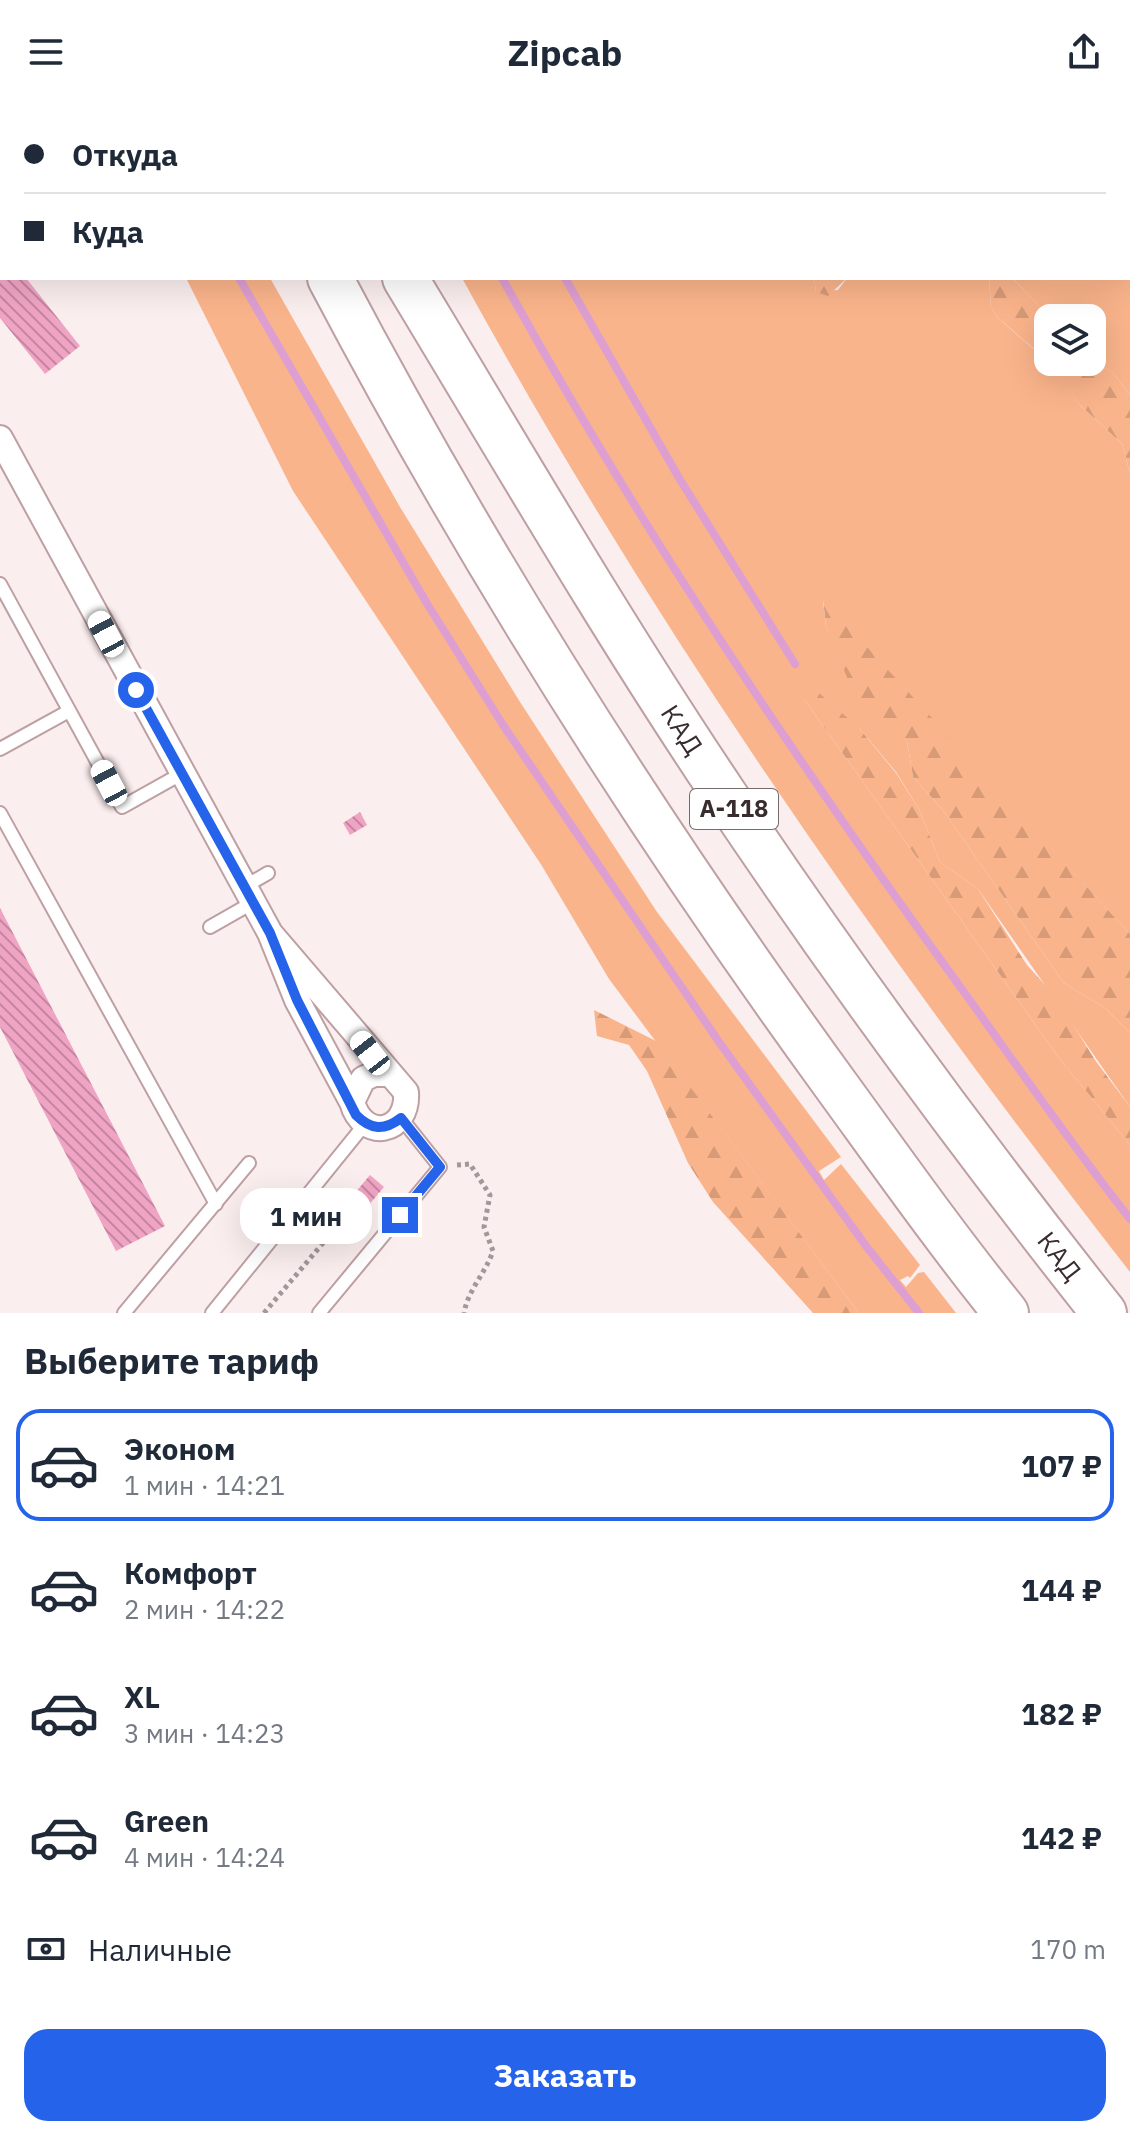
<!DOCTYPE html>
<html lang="ru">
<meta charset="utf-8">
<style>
:root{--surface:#fff;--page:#f6f6f7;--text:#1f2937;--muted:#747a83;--line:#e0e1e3;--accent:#2563eb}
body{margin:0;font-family:"IBM Plex Sans",sans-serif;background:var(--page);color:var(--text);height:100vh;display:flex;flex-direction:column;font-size:30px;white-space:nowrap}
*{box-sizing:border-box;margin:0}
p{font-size:26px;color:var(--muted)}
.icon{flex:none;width:44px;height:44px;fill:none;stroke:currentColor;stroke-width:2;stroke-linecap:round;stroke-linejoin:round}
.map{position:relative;height:1209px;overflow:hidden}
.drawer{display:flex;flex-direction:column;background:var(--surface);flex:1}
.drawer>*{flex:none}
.banner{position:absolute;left:0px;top:0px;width:1130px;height:176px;box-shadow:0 8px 32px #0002;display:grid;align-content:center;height:176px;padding:0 24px;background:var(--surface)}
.controls{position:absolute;left:1034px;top:200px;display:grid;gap:16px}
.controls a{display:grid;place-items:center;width:72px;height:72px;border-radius:16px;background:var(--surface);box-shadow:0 8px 32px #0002;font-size:40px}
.end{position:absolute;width:36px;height:36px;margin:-18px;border:10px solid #2563eb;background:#fff;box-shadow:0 0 0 4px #fff}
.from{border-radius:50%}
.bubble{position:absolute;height:56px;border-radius:24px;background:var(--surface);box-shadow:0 8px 32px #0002;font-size:26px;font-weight:800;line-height:56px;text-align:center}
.car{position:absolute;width:24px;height:48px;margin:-24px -12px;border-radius:10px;box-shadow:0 0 6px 2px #0007;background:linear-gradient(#fff 24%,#345 0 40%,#fff 0 76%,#345 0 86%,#fff 0)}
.banner b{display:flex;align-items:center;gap:28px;height:76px;font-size:30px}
.banner b+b{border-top:2px solid var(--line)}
.banner i{width:20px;height:20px;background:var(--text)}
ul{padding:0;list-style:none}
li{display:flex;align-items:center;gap:24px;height:112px;margin:0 16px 12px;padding:0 8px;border:4px solid transparent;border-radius:24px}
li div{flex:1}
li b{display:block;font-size:30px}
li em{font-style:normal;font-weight:800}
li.selected{border-color:var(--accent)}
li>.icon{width:72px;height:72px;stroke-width:1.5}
h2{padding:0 24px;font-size:36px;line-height:96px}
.pay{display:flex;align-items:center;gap:20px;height:88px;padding:0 24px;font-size:30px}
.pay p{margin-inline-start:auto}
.action{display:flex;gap:16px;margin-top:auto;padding:16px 24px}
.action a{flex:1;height:92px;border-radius:24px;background:var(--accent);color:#fff;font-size:32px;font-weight:800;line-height:92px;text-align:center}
header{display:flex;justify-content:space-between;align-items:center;height:104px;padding:0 24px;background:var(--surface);font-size:36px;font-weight:800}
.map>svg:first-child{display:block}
</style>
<header><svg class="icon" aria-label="menu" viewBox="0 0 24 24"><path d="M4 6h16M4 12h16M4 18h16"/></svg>Zipcab<svg class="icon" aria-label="share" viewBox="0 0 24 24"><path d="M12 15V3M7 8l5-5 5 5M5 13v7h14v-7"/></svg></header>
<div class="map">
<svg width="1130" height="1209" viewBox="0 0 1130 1209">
<defs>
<pattern id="forest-firs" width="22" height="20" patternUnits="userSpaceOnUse" patternTransform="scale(2)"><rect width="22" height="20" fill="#fab48b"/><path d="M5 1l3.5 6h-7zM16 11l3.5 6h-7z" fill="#d79b78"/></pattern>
<pattern id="building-back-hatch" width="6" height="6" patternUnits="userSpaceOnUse" patternTransform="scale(2)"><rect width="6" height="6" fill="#f0a4c4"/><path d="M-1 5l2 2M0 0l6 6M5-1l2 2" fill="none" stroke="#c386a0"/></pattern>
</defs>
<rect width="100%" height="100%" fill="#fbeeef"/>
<path fill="#fab48b" d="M366,0H632L631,2Z
M745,0H1019L1020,2H745Z
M1128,131L1130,133V291L1113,269L1092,256V214H1051L1012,174H1128Z
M186,174H270L400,403L520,598L657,808L841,1053L819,1067L824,1076L841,1060L920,1161L910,1174L908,1172L900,1176L906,1183L918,1169L924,1168L956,1209H859L609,875L542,762L293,387Z
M462,174H814L816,188L838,186L847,174H989L991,203L997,213L1053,262L1080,301L1122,340L1130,369V830L823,497L826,522L840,552L885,617L907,637L913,673L942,705L1064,879L1105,904L1130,929V1003L978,785L940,758L919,705L896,668L860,625L804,595L1059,954L1130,1041V1168C884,853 654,524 462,174Z"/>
<path fill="url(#forest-firs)" d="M814,174H847L828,192L816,188Z
M989,174H1012L1051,214H1048V257L997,213L991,203Z
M1092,256L1113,269L1130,291V369L1122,340L1080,301L1049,258Z
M823,495L1130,830V929L1105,904L1064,879L942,705L913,673L907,637L857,598L826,522Z
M810,581L860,625L896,669L919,705L940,758L978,785L1027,861L1056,893L1095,956L1130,1003V1041L1059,954L804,595Z
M594,906L656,937L859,1209H813L713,1098L688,1059L647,967L629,941L597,932Z"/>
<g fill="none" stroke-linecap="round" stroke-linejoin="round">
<path stroke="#dd9fd2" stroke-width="8" d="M147,0L148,2
M407,0L408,2
M465,0L467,2
M239,174L426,498L503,621L719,938L866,1142L919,1209
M502,174C640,425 801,664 969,895C1022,969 1074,1044 1130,1115
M565,174L679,374L795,560"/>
</g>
<path fill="url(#building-back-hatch)" d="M0,174H26L80,242L45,270L0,214Z
M360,708L367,721L350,731L343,719Z
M0,804L165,1122L116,1147L0,923Z
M370,1071L384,1083L368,1102L354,1090Z"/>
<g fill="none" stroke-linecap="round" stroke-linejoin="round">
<g stroke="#be9fa2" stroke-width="16">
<path id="lane" d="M0,480L122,703L181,670
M0,645L69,607
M0,709L216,1100
M244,783L268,769
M210,823L252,799
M124,1209L249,1059
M212,1209L365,1020
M319,1209L440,1063L401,1014"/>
</g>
<g stroke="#be9fa2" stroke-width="28">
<path id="street" d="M0,334L270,829
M352,998L297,896L270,829L406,988C409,1030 363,1038 352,998L363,975L374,970H387"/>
</g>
<g stroke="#be9fa2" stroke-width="48">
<g id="highway">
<path d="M238,0L240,2"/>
<path d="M319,0L320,2"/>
<path d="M330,174C478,455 648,723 835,980C891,1057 946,1135 1006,1209"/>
<path id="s1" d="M405,174C509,346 610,520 722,687C842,866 970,1040 1104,1209"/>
</g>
</g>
<path stroke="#a49799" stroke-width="5" stroke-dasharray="4 4" stroke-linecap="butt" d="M457,1061L470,1060L490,1091L484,1123L493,1147C485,1170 468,1186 464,1209
M264,1209L350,1107"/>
<use href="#lane" stroke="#fff" stroke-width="12"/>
<use href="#street" stroke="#fff" stroke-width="24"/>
<use href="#highway" stroke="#fff" stroke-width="44"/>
</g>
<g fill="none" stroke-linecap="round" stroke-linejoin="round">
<path stroke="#2563eb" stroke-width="10" d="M136,586L270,829L297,896L356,1011C371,1026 384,1027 401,1014L440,1063L400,1111"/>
</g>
<g text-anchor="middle" stroke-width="8" stroke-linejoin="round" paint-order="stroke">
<rect fill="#fff" stroke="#746b6d" stroke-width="2" x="690" y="685" width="88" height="40" rx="6"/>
<g font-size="24" font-weight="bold" fill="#392c2e">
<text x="734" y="713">А-118</text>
</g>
<g font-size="26" fill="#392c2e" stroke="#fff">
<text dy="9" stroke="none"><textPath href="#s1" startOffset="530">КАД</textPath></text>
<text dy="9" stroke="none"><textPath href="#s1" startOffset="1178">КАД</textPath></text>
</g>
</g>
</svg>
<div class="controls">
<a><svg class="icon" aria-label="layers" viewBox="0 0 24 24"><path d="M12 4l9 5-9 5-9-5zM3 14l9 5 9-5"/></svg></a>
</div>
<i class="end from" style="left:136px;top:586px"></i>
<i class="end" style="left:400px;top:1111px"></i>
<div class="bubble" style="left:240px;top:1084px;width:132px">1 мин</div>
<i class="car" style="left:106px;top:530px;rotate:332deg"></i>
<i class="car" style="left:109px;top:679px;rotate:332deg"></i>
<i class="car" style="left:370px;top:949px;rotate:322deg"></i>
<div class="banner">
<b><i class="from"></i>Откуда</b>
<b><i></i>Куда</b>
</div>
</div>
<section class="drawer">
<h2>Выберите тариф</h2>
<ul>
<li class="selected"><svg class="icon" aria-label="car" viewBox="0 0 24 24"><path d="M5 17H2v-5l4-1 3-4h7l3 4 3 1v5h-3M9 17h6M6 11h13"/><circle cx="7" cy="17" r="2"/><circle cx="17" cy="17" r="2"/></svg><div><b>Эконом</b><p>1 мин · 14:21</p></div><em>107 ₽</em></li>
<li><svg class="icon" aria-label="car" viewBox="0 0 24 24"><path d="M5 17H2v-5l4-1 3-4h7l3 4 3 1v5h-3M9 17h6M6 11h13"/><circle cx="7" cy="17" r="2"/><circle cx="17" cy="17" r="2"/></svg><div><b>Комфорт</b><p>2 мин · 14:22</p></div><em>144 ₽</em></li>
<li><svg class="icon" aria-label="car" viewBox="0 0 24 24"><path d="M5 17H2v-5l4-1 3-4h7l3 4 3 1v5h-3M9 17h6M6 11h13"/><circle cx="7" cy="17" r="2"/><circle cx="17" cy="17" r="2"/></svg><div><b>XL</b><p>3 мин · 14:23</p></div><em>182 ₽</em></li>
<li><svg class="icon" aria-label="car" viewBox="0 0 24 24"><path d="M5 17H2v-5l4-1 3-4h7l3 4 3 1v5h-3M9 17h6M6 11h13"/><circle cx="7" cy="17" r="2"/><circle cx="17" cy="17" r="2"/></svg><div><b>Green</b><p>4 мин · 14:24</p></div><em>142 ₽</em></li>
</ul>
<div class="pay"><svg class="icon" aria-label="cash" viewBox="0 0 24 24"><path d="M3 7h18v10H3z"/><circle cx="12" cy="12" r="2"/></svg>Наличные<p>170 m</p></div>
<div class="action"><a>Заказать</a></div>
</section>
